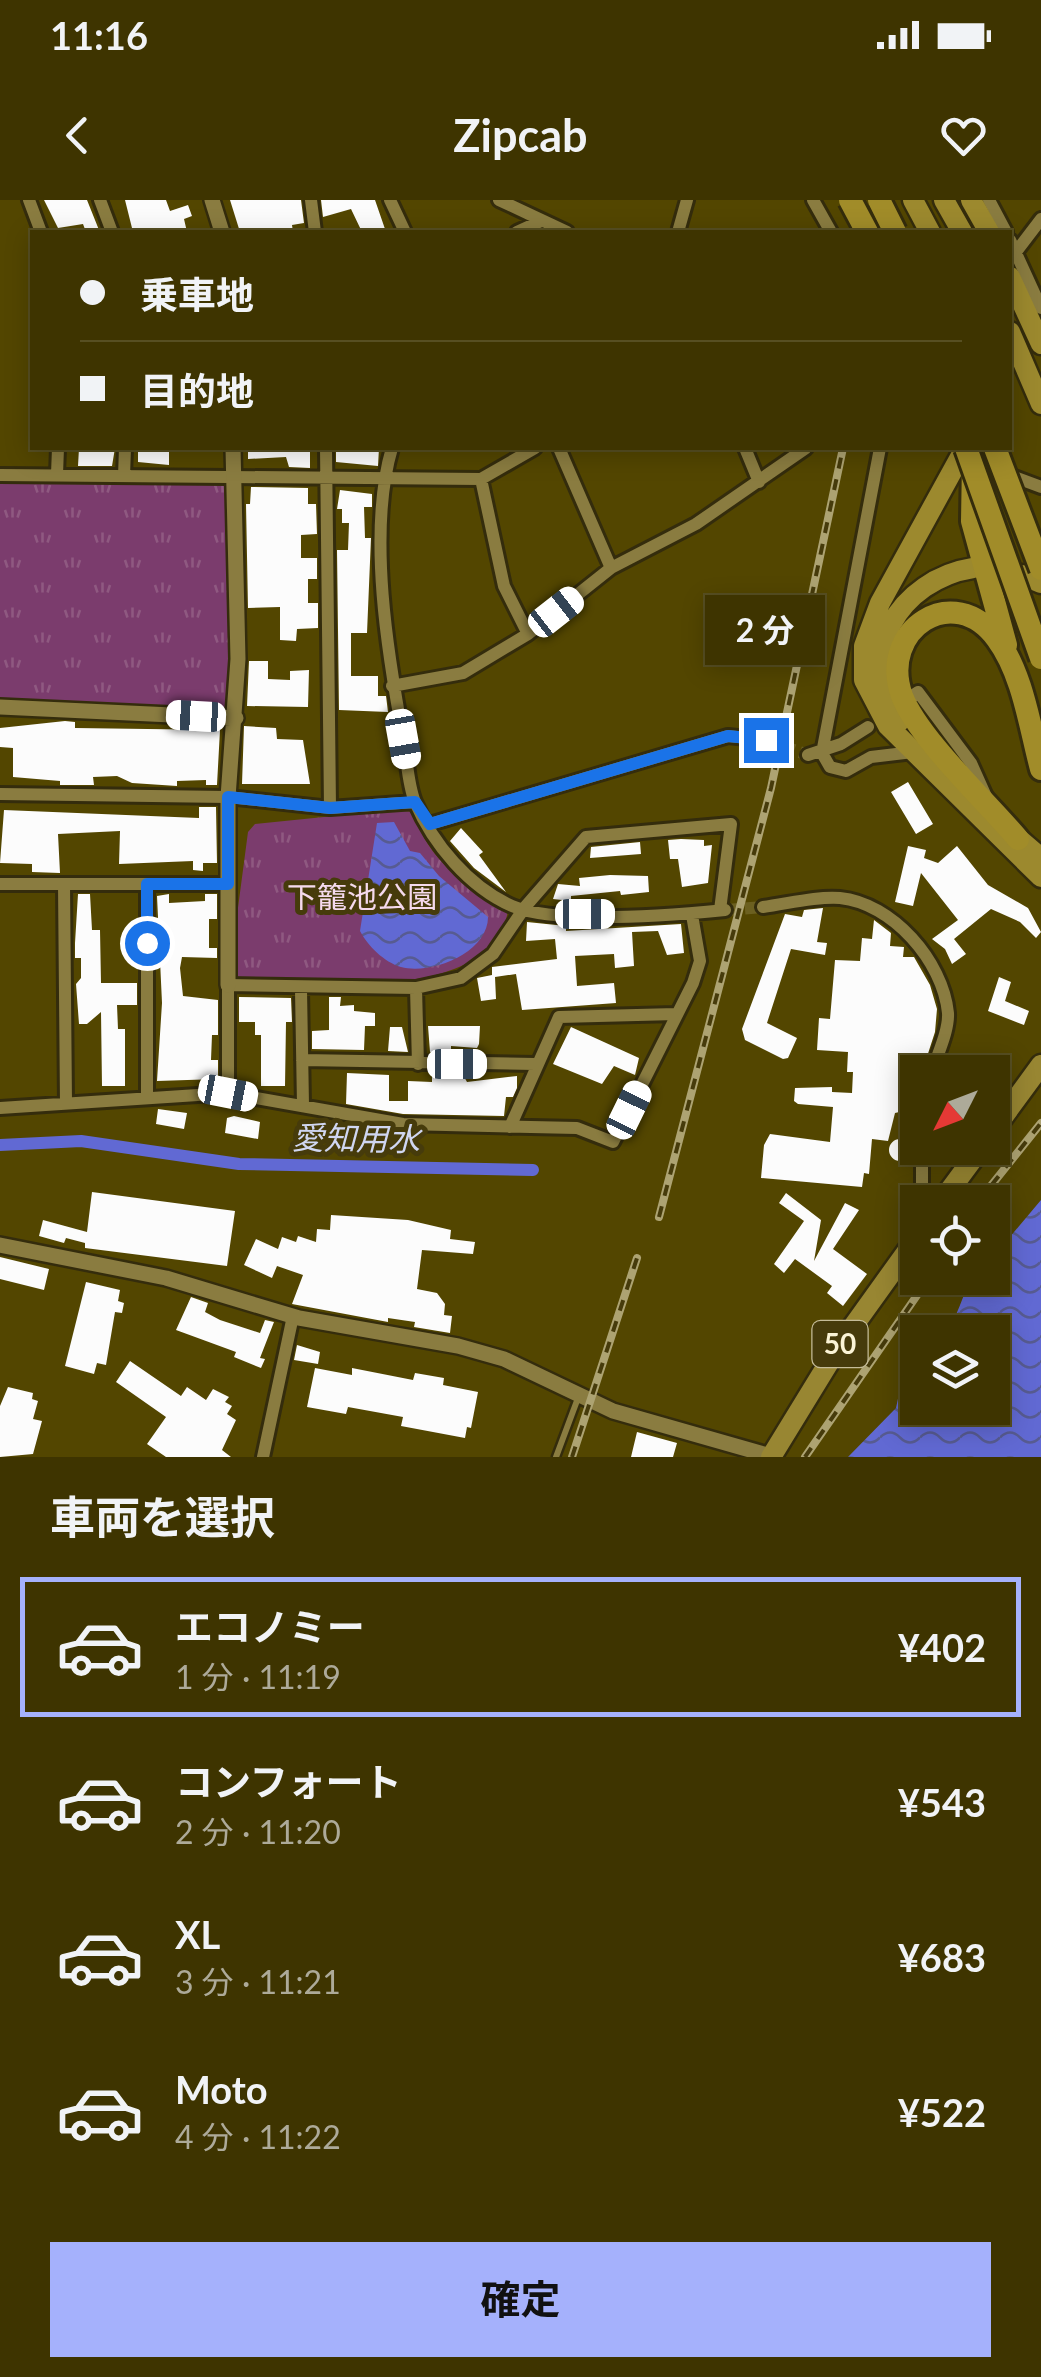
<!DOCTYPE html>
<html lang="ja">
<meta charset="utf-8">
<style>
:root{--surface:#3e3400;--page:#453c0a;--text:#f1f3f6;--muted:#adaa99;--line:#574f22;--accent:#a5b1fc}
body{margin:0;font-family:Lato,"Noto Sans JP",sans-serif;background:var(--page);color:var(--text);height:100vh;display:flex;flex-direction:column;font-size:38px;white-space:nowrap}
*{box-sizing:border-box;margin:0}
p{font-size:32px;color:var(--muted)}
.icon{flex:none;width:55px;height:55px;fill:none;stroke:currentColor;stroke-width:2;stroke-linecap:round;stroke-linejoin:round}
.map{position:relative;height:1257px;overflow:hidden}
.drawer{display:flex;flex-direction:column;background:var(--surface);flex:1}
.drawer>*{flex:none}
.top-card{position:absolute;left:30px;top:30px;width:982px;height:220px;border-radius:0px;box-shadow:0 5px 25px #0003,0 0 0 2px var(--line);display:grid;align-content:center;height:220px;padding:0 50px;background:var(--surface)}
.needle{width:65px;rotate:228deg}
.controls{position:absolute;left:900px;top:855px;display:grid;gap:20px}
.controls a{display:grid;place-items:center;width:110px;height:110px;border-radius:0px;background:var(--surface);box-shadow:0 5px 25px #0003,0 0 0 2px var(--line);font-size:50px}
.end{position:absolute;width:45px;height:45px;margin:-22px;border:12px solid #1a73e8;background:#fff;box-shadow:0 0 0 5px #fff}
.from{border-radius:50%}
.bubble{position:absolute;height:70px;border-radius:0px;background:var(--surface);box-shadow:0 5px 25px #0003,0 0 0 2px var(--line);font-size:32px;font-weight:700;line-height:70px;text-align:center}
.car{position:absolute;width:30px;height:60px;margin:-30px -15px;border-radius:12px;box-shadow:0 0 8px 2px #0007;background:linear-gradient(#fff 24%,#345 0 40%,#fff 0 76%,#345 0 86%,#fff 0)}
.top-card b{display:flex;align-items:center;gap:35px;height:95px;font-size:38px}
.top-card b+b{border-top:2px solid var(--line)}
.top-card i{width:25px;height:25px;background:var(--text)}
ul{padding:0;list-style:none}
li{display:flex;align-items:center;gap:30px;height:140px;margin:0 20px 15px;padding:0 30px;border:5px solid transparent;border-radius:0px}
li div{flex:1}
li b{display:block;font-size:38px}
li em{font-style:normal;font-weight:700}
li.current{border-color:var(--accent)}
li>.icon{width:90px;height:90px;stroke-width:1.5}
h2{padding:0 50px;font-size:45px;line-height:120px}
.primary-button{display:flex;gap:20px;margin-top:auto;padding:20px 50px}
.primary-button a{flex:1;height:115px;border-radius:0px;background:var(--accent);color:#111;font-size:40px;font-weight:700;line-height:115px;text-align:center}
.status{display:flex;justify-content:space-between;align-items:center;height:70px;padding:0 50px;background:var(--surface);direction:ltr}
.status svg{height:28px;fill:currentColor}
header{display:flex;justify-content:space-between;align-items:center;height:130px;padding:0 50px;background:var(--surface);font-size:45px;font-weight:700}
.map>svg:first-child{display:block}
</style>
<div class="status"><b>11:16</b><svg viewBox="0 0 49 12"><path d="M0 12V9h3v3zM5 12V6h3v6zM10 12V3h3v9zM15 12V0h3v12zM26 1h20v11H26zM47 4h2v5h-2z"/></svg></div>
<header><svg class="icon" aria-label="back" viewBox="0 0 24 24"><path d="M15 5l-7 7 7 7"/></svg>Zipcab<svg class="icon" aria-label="heart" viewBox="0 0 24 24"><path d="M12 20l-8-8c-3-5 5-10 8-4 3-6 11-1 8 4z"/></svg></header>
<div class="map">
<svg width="1041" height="1257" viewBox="0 0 1041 1257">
<defs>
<pattern id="grass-tufts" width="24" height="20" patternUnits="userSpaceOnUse" patternTransform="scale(2.5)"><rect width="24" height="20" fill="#7b3c6d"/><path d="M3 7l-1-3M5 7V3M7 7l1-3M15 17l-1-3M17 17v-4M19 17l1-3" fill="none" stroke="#8f5981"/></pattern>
<pattern id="water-waves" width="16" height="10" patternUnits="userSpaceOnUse" patternTransform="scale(2.5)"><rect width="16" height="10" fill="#6169d3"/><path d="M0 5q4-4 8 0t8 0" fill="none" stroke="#575b91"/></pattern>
</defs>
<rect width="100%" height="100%" fill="#534600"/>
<path fill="url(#grass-tufts)" d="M0,276H233L236,518L0,507Z
M393,610L414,612C425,659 469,688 508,711C490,808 306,781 235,781L229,776L248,632L255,624Z"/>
<path fill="url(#water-waves)" d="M394,622L410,651L420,653L439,676L488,717C488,753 431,775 401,767C384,762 368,746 360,731L377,623Z
M1041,1000V1257H848L896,1208L903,1175L917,1159L918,1208H992V1132H943C960,1119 960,1094 974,1078H992L993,1057Z"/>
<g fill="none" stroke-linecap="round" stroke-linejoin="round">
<path stroke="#6169d3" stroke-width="12" d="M0,945L81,941L239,964L533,970"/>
</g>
<path fill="#fcfcfc" d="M44,0H87L99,30L86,32L83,24L58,28Z
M125,0H166L170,11L188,5L192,16L184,19L187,32H164L163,28L133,32Z
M230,0H301L304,23L292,25L293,32H240Z
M321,0H375L385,29L362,32L351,9L323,17Z
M79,248H115L112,266H78Z
M138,248H169V265L138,262Z
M248,248H310V268L289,267L286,257L248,259Z
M336,248H379L378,266L336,262Z
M251,287L308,288V304H316L317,334L301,335V358H317V379H308V403H318V428L297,429L296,441L280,440V407L248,408L246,304H250Z
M340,290L372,294V307H364L365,338H371L367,433H351V476H378V496H386L388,512L339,510L337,350H348L349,323H342V309H337Z
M249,461H268V479L290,480V471L309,470L308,507L247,506Z
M65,521L75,522V528L220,530L217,585H206V580L177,581V586L132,583L117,576L93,577L94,585H60V581L13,577V548L0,547V528Z
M244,526L276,528L277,539L303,540L310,584H242Z
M908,582L933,624L916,634L891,592Z
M199,607H216L217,663H203V671L193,670V661L119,664L120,631L58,634L60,673L32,672V664L0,663L4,610L199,618Z
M461,628L483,652L479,655L506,692L474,668L450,641Z
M681,639L704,640V646L712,645L708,683L682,687L678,659H670L668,640Z
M640,642L641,654L590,658L591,647Z
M908,646L926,650L924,658L938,663L957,646L988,685L1028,708L1041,732L1036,738L1020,722L991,709L954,739L966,754L952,764L945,749L932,739L958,720L921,673L913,706L895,702Z
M610,675L648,676L649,692L621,695L620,691L571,696V701L553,699L558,684L580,686L579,678Z
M78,694H90L92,730H100L101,783H137V805H117L118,829H125V886H102L101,812L87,824H79L76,784L81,778V758H75V743Z
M169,694V703L205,701V694H217V719H209V748H217V758L182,757L180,768L183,796L218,800V835H212L211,860H218V879L157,881L162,803L157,696Z
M823,708L817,742L827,743L825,755L791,749L767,823L797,838L788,858L783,859L745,840L742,829L785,714L802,717L804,710Z
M874,720L891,733L890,746L904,747L903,757H914L930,785L937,809L935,832L922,872H918L912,909L895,913L888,941L872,939L869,974L864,973L862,987L761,978L764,945L770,934L830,942L833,907L798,904L794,901L795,888L832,887V892L852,893L853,872H847L848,852L817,850L819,818L830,819L835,760L860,761L862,738L872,739Z
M527,722L566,726V731L681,724L684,753L667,755L658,731L632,732L634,766L615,768L614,754L575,756L577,786L614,783L616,803L522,810L516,774L495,777L496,799L481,801L477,778L492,775V767L557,759L555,739L526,741Z
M999,777L1011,782L1005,801L1029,811L1024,825L988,811Z
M239,797L291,798L292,822H286L285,886H261V835H255V822H239Z
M329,797H341L340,806L354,805V811L375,813V826H365L364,850L312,849V831L329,830Z
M428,826H480L479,844L477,848L451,846V853L430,852Z
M390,827H402L408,852L388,851Z
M571,827L639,858L635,875L614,866L602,884L553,864Z
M347,873L389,875V901H408V881L432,882V876H452V873H462L467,882L517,876V888L513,897H506L504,916L403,914L346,904Z
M158,909L187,913L184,929L156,924Z
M234,916L260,922L258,939L225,933L227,918Z
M889 950a11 11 0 1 1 22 0a11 11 0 1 1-22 0Z
M92,992L235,1011L227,1066L85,1048V1043L66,1038L64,1043L39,1036L43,1020L87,1032Z
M786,993L821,1020L814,1061L845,1003L859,1010L833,1049L867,1074L843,1106L827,1093L832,1086L795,1059L784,1073L774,1064L804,1021L779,1003Z
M331,1015L408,1020L451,1030L450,1039L475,1042L473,1054L422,1050L417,1089L437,1093L445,1104L444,1115L452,1116L450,1133L414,1127L415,1122L388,1118V1122L292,1104L303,1075L277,1066L272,1078L244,1065L256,1039L278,1049L282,1037L296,1042L298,1036L316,1042L317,1029L330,1030Z
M0,1057L49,1069L44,1090L0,1079Z
M86,1082L120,1090L118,1101L124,1103L122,1113L115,1112L106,1165L97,1163L94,1174L65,1166Z
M191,1097L208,1103L205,1112L220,1120L260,1133L265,1120L274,1122L260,1158L265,1159L261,1168L234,1157L236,1152L176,1130Z
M297,1145L320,1152L318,1164L294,1160Z
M130,1161L181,1196L187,1187L206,1200L213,1189L229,1197L225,1202L232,1206L227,1214L236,1220L222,1250L231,1257H166L147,1244L166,1217L116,1182Z
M315,1168L352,1175V1168L413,1180L415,1173L444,1178L443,1185L478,1192L471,1228L467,1227L465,1238L401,1226L403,1217L348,1207L346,1214L307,1207Z
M8,1187L33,1193L32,1199L38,1201L33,1219L42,1221L33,1254L0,1257V1206Z
M637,1232L677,1243L673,1257H631Z"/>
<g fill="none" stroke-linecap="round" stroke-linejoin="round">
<path stroke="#6c6020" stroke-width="12" stroke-dasharray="12 6" stroke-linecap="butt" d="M766,540L808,555
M727,710L763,707"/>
<g stroke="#342c0c" stroke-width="11">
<path id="service" d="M556,1257L578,1198"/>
</g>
<g stroke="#342c0c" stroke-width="18">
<path id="minor" d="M29,0L41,32
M100,0L112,32
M311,0L315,32
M390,0L405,32
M499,0L567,32
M813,0L831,32
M989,0L1006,32
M517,32L541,21
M678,32L687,0
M1010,40L1041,108
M1016,52L1041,19
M326,248L330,608
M392,248C367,332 388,457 404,542C407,561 408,585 415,602C433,644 469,687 512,706C557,725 674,715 725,710
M559,248L611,368
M745,248L759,282
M880,248L822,553L830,567L846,571L871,557L913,552
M57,274L58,248
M1006,274L1041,287
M0,275L481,279L535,248
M124,276L125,248
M481,279L504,386L528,434
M392,486L463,473L528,434L611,368L696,324L806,248
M912,496L918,492L971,563L988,601
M808,555L841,544L868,527
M0,594L228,597L330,608L415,602
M430,624L728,536L766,540
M0,684H228
M64,684L66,904
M147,684V897
M763,707C787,704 816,696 840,698C892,703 943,761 948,813C949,831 937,855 932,872
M416,788L418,864
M301,790L303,905
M302,860L535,864
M934,864L956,872
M992,887L1017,898
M228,893V785L416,788L461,778L493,754L525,707L586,637L731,624L720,710
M0,908L228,893L403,924L577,928L613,942L693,783L700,761L692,715
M510,927L559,817L676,814
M922,948V995L928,1002
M263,1257L293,1116"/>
</g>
<g stroke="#342c0c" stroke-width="20">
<path id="tertiary" d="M212,0L222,32
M0,507L236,518
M228,785V597L238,459L233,248
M0,1045L166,1078L299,1118L458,1146L504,1159L613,1211L771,1256"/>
</g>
<g stroke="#342c0c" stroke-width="25">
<path id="primary" d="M992,932L1041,865
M941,1002L981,948
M771,1257L839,1146L918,1036"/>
</g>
<g stroke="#342c0c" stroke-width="25">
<path id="trunk" d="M913,0L930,32
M944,0L962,32
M971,0L989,32
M1010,77L1041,144
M1010,132L1041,204
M965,248L880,403L864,446V480L888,526L1041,677
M1022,375L1041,383
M900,521C851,456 901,379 973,368
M1012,633L1041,658"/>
</g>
<g stroke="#342c0c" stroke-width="28">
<path id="motorway" d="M973,262L972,321L1006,445
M1018,639C986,601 919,539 902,496C878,429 954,380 997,439C1023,474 1030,528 1041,569"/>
</g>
<use href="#service" stroke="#8a7c40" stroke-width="6"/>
<use href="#minor" stroke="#8a7c40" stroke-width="12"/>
<use href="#tertiary" stroke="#8a7c40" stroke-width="15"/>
<use href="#primary" stroke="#988632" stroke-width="20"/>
<use href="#trunk" stroke="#9c892e" stroke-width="20"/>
<use href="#motorway" stroke="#a18c29" stroke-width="22"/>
<g stroke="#ada372" stroke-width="8">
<path id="rail" d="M884,32L889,0
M978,1002L1041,923
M659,1017L771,588L843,248
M572,1257L637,1058
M805,1257L929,1078"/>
</g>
<use href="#rail" stroke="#463b0b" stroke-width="4" stroke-dasharray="11" stroke-linecap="butt"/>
<g stroke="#342c0c" stroke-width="28" stroke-linecap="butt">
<path id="motorway-bridge" d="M850,0L867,32
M879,0L895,32
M966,248L1041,458
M995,248L1041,369"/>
</g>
<use href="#motorway-bridge" stroke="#a18c29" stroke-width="22"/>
</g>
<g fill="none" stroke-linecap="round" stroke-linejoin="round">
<path stroke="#1a73e8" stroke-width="12" d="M147,743V684H228V597L330,608L415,602L430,624L728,536L766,540"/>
</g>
<g text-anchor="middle" stroke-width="10" stroke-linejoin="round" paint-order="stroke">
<rect fill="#463b0b" stroke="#c5bc99" stroke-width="2.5" x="812.5" y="1121" width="55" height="46" rx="8"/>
<g font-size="28" font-weight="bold" fill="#fbf4d6">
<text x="840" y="1154">50</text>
</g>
<g font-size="30" fill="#f5daed" stroke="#463b0b">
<text x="362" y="708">下籠池公園</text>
</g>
<g font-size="32" font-style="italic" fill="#d0d6f1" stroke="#463b0b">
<text transform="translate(356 939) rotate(1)" y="11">愛知用水</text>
</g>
</g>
</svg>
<div class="controls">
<a><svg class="needle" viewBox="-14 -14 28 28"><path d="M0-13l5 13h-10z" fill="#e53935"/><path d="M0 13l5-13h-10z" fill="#adaa99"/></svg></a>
<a><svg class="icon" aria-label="locate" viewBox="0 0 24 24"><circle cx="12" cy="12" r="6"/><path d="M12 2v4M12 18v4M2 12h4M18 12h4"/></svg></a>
<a><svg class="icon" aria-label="layers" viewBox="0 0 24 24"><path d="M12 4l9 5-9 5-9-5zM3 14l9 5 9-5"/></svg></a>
</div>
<i class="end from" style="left:147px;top:743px"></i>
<i class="end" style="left:766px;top:540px"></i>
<div class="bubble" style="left:705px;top:395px;width:120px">2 分</div>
<i class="car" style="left:556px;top:412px;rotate:52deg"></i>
<i class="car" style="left:196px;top:516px;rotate:273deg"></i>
<i class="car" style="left:403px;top:539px;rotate:170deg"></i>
<i class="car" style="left:585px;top:714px;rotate:90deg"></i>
<i class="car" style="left:457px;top:864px;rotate:90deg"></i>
<i class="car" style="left:228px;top:893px;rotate:101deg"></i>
<i class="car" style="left:629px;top:910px;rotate:26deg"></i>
<div class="top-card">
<b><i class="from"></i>乗車地</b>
<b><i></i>目的地</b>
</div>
</div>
<section class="drawer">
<h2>車両を選択</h2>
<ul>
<li class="current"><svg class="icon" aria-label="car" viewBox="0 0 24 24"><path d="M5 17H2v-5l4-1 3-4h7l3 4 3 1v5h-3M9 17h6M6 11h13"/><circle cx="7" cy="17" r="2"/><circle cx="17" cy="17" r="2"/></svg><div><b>エコノミー</b><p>1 分 · 11:19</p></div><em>¥402</em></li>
<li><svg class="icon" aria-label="car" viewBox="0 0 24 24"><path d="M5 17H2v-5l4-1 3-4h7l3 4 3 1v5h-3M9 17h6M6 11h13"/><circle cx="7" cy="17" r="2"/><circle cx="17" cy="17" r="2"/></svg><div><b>コンフォート</b><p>2 分 · 11:20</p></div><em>¥543</em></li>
<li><svg class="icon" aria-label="car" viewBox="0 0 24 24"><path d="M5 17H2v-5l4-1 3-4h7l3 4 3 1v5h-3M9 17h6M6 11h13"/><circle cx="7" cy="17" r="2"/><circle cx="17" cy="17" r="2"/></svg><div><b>XL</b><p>3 分 · 11:21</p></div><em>¥683</em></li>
<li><svg class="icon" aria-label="car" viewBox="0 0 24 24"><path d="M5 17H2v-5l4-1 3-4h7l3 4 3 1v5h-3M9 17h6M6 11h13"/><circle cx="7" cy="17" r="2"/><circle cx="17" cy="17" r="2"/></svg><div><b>Moto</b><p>4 分 · 11:22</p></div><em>¥522</em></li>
</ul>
<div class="primary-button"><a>確定</a></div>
</section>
